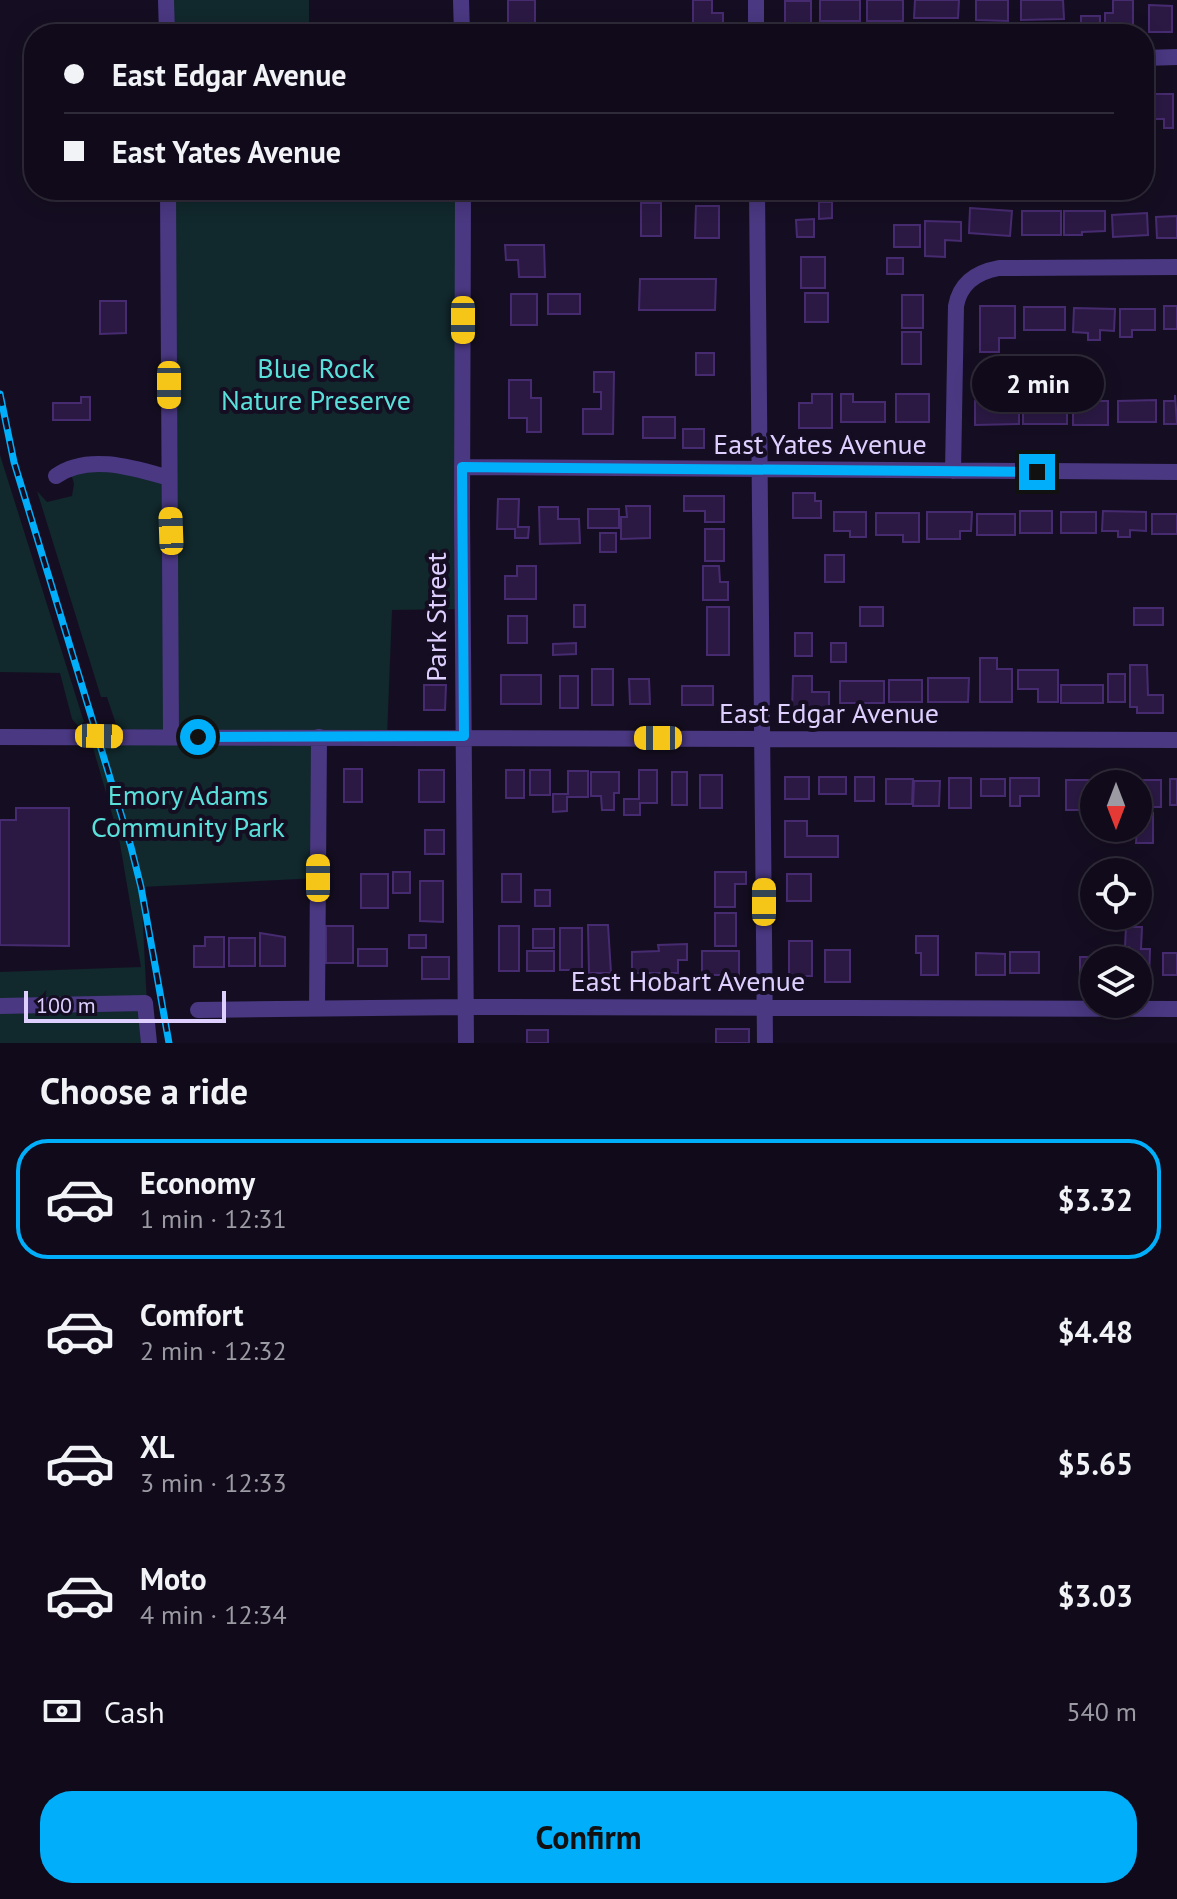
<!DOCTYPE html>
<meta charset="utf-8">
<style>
:root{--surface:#100a1a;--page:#191323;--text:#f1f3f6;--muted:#9c9aa2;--line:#302b39;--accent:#00aefa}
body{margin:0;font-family:"PT Sans",sans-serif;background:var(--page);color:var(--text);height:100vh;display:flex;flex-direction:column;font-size:30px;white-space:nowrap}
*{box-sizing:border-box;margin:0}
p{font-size:26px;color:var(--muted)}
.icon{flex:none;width:44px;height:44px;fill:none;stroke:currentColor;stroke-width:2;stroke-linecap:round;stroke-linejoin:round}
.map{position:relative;height:1043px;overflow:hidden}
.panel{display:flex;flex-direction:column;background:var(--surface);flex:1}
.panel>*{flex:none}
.hud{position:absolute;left:24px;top:24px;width:1130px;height:176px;border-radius:32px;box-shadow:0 4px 20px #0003,0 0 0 2px var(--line);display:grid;align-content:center;height:176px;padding:0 40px;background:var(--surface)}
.needle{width:52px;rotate:180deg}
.tools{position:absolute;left:1080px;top:770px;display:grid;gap:16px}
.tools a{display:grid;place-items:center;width:72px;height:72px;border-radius:50%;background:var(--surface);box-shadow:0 4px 20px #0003,0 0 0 2px var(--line);font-size:40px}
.scale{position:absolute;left:24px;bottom:20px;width:202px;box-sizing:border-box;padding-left:8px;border:4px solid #decfff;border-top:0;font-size:22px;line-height:28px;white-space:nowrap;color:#decfff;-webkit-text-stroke:6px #150e22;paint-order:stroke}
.end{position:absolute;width:36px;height:36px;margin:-18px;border:10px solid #00aefa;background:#111;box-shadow:0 0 0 4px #111}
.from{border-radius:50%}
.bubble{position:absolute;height:56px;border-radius:28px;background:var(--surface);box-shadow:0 4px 20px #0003,0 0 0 2px var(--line);font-size:26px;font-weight:800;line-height:56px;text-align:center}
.car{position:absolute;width:24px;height:48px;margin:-24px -12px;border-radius:10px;box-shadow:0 0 6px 2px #0007;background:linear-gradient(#f5c518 24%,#345 0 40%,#f5c518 0 76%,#345 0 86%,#f5c518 0)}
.hud b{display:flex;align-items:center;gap:28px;height:76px;font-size:30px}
.hud b+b{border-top:2px solid var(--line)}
.hud i{width:20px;height:20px;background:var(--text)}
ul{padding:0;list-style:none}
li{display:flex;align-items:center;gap:24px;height:120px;margin:0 16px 12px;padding:0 24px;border:4px solid transparent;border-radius:32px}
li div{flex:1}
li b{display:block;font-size:30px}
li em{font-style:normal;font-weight:800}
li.selected{border-color:var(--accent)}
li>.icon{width:72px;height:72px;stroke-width:1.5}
h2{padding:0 40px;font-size:36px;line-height:96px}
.pay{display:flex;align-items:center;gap:20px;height:88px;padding:0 40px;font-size:30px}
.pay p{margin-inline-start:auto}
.button{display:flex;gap:16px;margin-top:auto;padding:16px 40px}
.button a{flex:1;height:92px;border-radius:32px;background:var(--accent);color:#111;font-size:32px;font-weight:800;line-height:92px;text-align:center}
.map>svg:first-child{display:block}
</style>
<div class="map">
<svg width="1177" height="1043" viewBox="0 0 1177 1043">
<rect width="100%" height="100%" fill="#150e22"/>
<path fill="#11282c" d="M166,0H309V34H167Z
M168,190H463L462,609L392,610L387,737H319L318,878L141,887L149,1043H0V972L141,967L119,838L90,737L120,736L107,697H101L37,491L47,502L72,496L74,484L69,466L169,478Z
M0,455L84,722L78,726L72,719L60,673L0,672Z"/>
<path fill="#2b1944" stroke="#472b70" stroke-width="2" d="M508,0H535V34H508Z
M693,0H712V13H723V28H693Z
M820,0H860V21H820Z
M867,0H903V21H867Z
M915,0H959L958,18H914Z
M976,0H1008V21L976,20Z
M1021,0H1063L1064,19L1021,20Z
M1113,0H1133V31H1105V13H1113Z
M785,1H811V23H785Z
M1149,5L1172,6V32H1149Z
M1081,16H1100V30L1081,31Z
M1147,94H1173V128H1164V119H1147Z
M819,202H832V218L819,219Z
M641,203H661V236H641Z
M696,206H719V238H695Z
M970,208L1012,211L1010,236L969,233Z
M1022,211H1061V235H1022Z
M1064,211H1105V231L1082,232V235H1064Z
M1147,213L1148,235L1113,237L1112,215Z
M1177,216V238H1157L1156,217Z
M814,219V237H797L796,220Z
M925,221L961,222V241L945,240V257L925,256Z
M894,225H920V247H894Z
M505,245H544L545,277H519L518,260H506Z
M801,257H825V288H801Z
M887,258H903V274H887Z
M640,279H716L715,310H639Z
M805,293H828V322H805Z
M511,294H537V325H511Z
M548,294H580V314H548Z
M902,295H923V328H902Z
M100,301H126V333L100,334Z
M980,306H1015V338H999V352H980Z
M1164,306H1177V329H1164Z
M1024,307H1065V330H1024Z
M1074,308L1115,309L1114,331L1100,330V340H1088V333L1073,332Z
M1120,309H1155V330H1132V337H1120Z
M902,332H921V364H902Z
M696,353H714V375H696Z
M594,372H614L613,434H583V409H601V392H594Z
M509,380H531V398H541V432H527V418H509Z
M812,394H832V428H799V403H812Z
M841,394H853V402H885V422H841Z
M896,394H929V422H896Z
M1175,395L1177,424H1164V401H1175Z
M81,397H90V420H53V403H81Z
M1019,400V424L975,425V401Z
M1023,400H1067V424H1023Z
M1156,400V422H1118V401Z
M1073,401H1108V425H1073Z
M643,417H675V438H643Z
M683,429H704V448H683Z
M793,493H815V501H821V518H793Z
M684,496H724V522H705V511H684Z
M498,499H519L518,527H529L528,538H515V529H497Z
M626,506H650V538L621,539V517H627Z
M539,507H558V519H579L580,543L540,544Z
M588,509H619V528H588Z
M1020,511H1052V533H1020Z
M1103,511L1146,512V531L1130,530V537H1118V531H1102Z
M834,512H866V537H850V531H834Z
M927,512H972L971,531H960V539H927Z
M1061,512H1096V533H1061Z
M876,513H919V542H903V535H876Z
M977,514H1015V535H977Z
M1152,514H1177V534H1152Z
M705,529H724V561H705Z
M600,533H616V552H600Z
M825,555H844V582H825Z
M517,566H536V599H505V576H517Z
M703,566H719L720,582H728V600H703Z
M574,605H585V627H574Z
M707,607H729V655H707Z
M860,607H883V626H860Z
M1134,608H1163V625H1134Z
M508,616H527V643H508Z
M795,633H812V656H795Z
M576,643V654L553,655V644Z
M831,643H846V662H831Z
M980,658H997V669H1012V702H980Z
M1130,665H1147L1148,695H1163V713H1137V707H1130Z
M592,669H613V705H592Z
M1018,670H1058V702H1038V689H1018Z
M1108,674H1125V702H1108Z
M501,675H541V704H501Z
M560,676H578V708H560Z
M793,676H812V692H829V713H792Z
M928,678H969L968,702H928Z
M629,679H649L650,704H630Z
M889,680H922V702H889Z
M840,681H884V703H840Z
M424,685H446L445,710H424Z
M1061,685H1103V703H1061Z
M682,686H713V705H682Z
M344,769H362V802H344Z
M419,770H444V802H419Z
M506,770H524V798H506Z
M530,770H550V795H530Z
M639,770H657V803H640V815H624V799H639Z
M568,771H588V797H567V811L553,812V794H568Z
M591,772H619V793H614V810H602L601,796H591Z
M672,772H687V805H672Z
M700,775H722V808H700Z
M785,777H809V799H785Z
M819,777H846V794H819Z
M855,777H874V801H855Z
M949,778H971V808H949Z
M1010,778H1039V796H1020V806H1010Z
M886,779H913L912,804H886Z
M981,779H1005V796H981Z
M1170,779H1177V805H1170Z
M1066,780H1097V784H1094V805H1083V810H1066Z
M1139,780H1161V807H1152V799H1139Z
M914,781H940L939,806H913Z
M16,808H69V946L0,945V820H16Z
M1138,813H1153V843H1136Z
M785,821H807V836H838V857H785Z
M425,830H444V854H425Z
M393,872H410V893H393Z
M715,872H746V884H735V907H715Z
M361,874H388V908H361Z
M502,874H521V902H502Z
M787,874H811V901H787Z
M420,881H443V922L420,921Z
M535,890H550V906H535Z
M715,913H736V946H715Z
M588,925H608L611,973H589Z
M326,926H353V963H326Z
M499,926H519V971H499Z
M1126,927H1142L1141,949H1150L1149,979H1138V960H1129V947H1125Z
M560,928H582V970H560Z
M533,929H554V948H533Z
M260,933L285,937V966H260Z
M409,935H426V948H409Z
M916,936H938V975H921V953H916Z
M205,937H224V967H194V946H205Z
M229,938H255V966H229Z
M789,941H812V976H789Z
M687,944V960H678V973H632V952L659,951L658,945Z
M358,949H387V966H358Z
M825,950H850V982H825Z
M527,951H554V971H527Z
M702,951H739V975H702Z
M1010,952H1039V973H1010Z
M976,953L1005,954V975H976Z
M1163,953H1177V975H1163Z
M422,957H449V979H422Z
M1080,957H1098V960H1094V981H1080Z
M716,1029H749V1043H716Z
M527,1030H548V1043H527Z"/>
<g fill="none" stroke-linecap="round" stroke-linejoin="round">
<path stroke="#4a3882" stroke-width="16" d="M166,0L167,34
M461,0L462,34
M756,0V34
M1144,58L1177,57
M168,190L171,736
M463,190L462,514L466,1043
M757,190L765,1043
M462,467L1177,472
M953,471L956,306C960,283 977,272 999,268L1177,267
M56,476C88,453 134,468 169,478
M0,737L1177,740
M0,1006L145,1003L149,1043
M317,1008L319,737
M198,1010L466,1007L1177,1009"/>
<g stroke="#00aefa" stroke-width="7">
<path id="rail" d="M0,394L14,462L131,847L141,887L169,1043"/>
</g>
<use href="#rail" stroke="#150e22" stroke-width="4" stroke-dasharray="12" stroke-linecap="butt"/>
</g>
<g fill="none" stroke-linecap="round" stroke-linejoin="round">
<path stroke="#00aefa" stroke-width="10" d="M198,737L464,736L462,467L1037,472"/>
</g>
<g text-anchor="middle" stroke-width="8" stroke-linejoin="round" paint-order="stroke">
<g font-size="28" fill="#5ae0da" stroke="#150e22">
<text x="316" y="378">Blue Rock<tspan x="316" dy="32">Nature Preserve</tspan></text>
<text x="188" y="805">Emory Adams<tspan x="188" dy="32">Community Park</tspan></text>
</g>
<g font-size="28" fill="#decfff" stroke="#150e22">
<text x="820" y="454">East Yates Avenue</text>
<text transform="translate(436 617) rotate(-90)" y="10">Park Street</text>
<text x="829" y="723">East Edgar Avenue</text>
<text x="688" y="991">East Hobart Avenue</text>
</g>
</g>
</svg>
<div class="tools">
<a><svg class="needle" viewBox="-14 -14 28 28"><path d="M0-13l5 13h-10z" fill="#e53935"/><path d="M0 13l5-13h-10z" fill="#9c9aa2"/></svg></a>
<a><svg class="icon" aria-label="locate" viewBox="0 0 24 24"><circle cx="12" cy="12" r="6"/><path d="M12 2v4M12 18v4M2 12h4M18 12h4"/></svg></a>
<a><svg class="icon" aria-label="layers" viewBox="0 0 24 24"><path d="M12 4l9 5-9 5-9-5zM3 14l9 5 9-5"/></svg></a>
</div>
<div class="scale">100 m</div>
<i class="end from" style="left:198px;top:737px"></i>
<i class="end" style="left:1037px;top:472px"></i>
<div class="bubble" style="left:972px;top:356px;width:132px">2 min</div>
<i class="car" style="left:463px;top:320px;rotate:180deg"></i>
<i class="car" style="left:169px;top:385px;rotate:180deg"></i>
<i class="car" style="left:171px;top:531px;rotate:358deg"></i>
<i class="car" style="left:99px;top:736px;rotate:91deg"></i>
<i class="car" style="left:658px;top:738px;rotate:270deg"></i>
<i class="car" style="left:318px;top:878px;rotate:0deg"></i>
<i class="car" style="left:764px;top:902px;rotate:0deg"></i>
<div class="hud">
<b><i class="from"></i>East Edgar Avenue</b>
<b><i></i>East Yates Avenue</b>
</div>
</div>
<section class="panel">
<h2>Choose a ride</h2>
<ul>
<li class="selected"><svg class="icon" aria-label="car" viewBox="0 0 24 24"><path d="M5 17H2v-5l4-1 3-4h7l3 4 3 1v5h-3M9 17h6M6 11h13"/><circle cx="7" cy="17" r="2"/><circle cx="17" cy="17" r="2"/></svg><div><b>Economy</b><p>1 min · 12:31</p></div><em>$3.32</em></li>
<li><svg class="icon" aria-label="car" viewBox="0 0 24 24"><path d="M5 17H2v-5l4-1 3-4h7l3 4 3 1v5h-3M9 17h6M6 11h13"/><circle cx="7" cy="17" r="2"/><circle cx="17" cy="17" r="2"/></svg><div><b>Comfort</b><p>2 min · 12:32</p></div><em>$4.48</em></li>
<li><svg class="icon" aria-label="car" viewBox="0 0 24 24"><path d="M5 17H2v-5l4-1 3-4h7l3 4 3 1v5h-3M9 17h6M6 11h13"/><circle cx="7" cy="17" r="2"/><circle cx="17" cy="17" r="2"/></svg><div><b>XL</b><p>3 min · 12:33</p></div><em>$5.65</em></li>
<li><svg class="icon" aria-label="car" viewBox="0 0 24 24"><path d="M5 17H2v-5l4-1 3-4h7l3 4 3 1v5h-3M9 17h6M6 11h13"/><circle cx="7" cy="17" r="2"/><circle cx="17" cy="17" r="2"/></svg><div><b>Moto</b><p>4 min · 12:34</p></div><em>$3.03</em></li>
</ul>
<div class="pay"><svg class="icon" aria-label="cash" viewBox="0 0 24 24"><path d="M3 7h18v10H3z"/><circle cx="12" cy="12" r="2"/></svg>Cash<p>540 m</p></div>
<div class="button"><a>Confirm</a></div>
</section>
